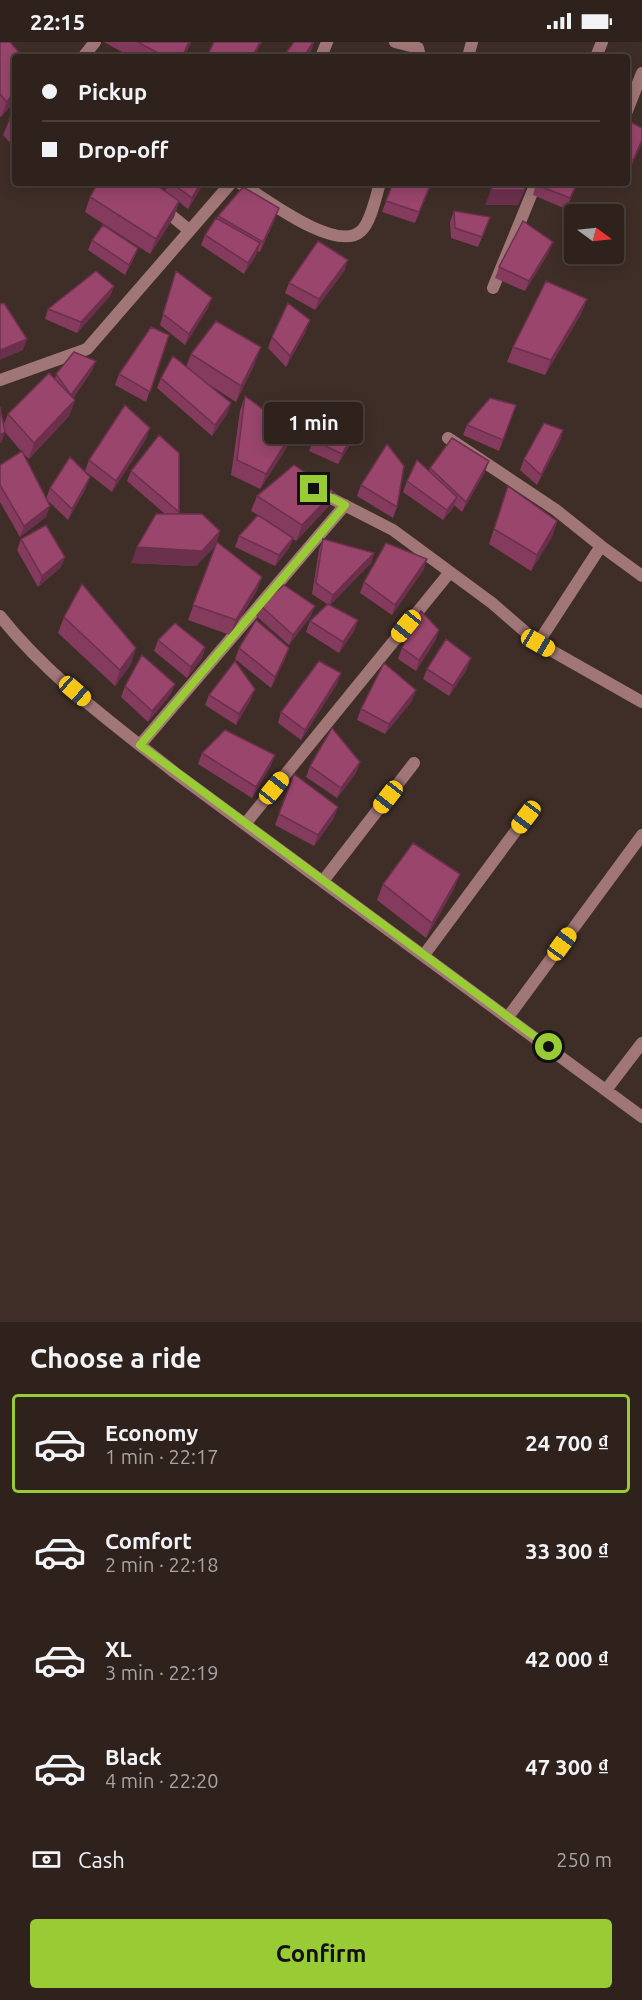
<!DOCTYPE html>
<meta charset="utf-8">
<style>
:root{--surface:#2f221d;--page:#3b2f2a;--text:#f1f3f6;--muted:#a7a4a4;--line:#4a3f3b;--accent:#99cb35}
body{margin:0;font-family:Ubuntu,sans-serif;background:var(--page);color:var(--text);height:100vh;display:flex;flex-direction:column;font-size:22px;white-space:nowrap}
*{box-sizing:border-box;margin:0}
p{font-size:20px;color:var(--muted)}
.icon{flex:none;width:33px;height:33px;fill:none;stroke:currentColor;stroke-width:2;stroke-linecap:round;stroke-linejoin:round}
.map{position:relative;height:1280px;overflow:hidden}
.sheet{display:flex;flex-direction:column;background:var(--surface);flex:1}
.sheet>*{flex:none}
.banner{position:absolute;left:12px;top:12px;width:618px;height:132px;border-radius:6px;box-shadow:0 3px 15px #0003,0 0 0 2px var(--line);display:grid;align-content:center;height:132px;padding:0 30px;background:var(--surface)}
.needle{width:39px;rotate:105deg}
.controls{position:absolute;left:564px;top:162px;display:grid;gap:12px}
.controls a{display:grid;place-items:center;width:60px;height:60px;border-radius:6px;background:var(--surface);box-shadow:0 3px 15px #0003,0 0 0 2px var(--line);font-size:30px}
.end{position:absolute;width:27px;height:27px;margin:-14px;border:8px solid #99cb35;background:#111;box-shadow:0 0 0 3px #111}
.from{border-radius:50%}
.bubble{position:absolute;height:42px;border-radius:6px;background:var(--surface);box-shadow:0 3px 15px #0003,0 0 0 2px var(--line);font-size:20px;font-weight:600;line-height:42px;text-align:center}
.car{position:absolute;width:18px;height:36px;margin:-18px -9px;border-radius:8px;box-shadow:0 0 4px 2px #0007;background:linear-gradient(#f5c518 24%,#345 0 40%,#f5c518 0 76%,#345 0 86%,#f5c518 0)}
.banner b{display:flex;align-items:center;gap:21px;height:57px;font-size:22px}
.banner b+b{border-top:2px solid var(--line)}
.banner i{width:15px;height:15px;background:var(--text)}
ul{padding:0;list-style:none}
li{display:flex;align-items:center;gap:18px;height:99px;margin:0 12px 9px;padding:0 18px;border:3px solid transparent;border-radius:6px}
li div{flex:1}
li b{display:block;font-size:22px}
li em{font-style:normal;font-weight:600}
li.on{border-color:var(--accent)}
li>.icon{width:54px;height:54px;stroke-width:1.5}
h2{padding:0 30px;font-size:27px;line-height:72px}
.pay{display:flex;align-items:center;gap:15px;height:66px;padding:0 30px;font-size:22px}
.pay p{margin-inline-start:auto}
.button{display:flex;gap:12px;margin-top:auto;padding:12px 30px}
.button a{flex:1;height:69px;border-radius:6px;background:var(--accent);color:#111;font-size:24px;font-weight:600;line-height:69px;text-align:center}
.status{display:flex;justify-content:space-between;align-items:center;height:42px;padding:0 30px;background:var(--surface);direction:ltr}
.status svg{height:16px;fill:currentColor}
.map>svg:first-child{display:block}
</style>
<div class="status"><b>22:15</b><svg viewBox="0 0 49 12"><path d="M0 12V9h3v3zM5 12V6h3v6zM10 12V3h3v9zM15 12V0h3v12zM26 1h20v11H26zM47 4h2v5h-2z"/></svg></div>
<div class="map">
<svg width="642" height="1280" viewBox="0 0 642 1280">
<rect width="100%" height="100%" fill="#3f2e27"/>
<g fill="none" stroke-linecap="round" stroke-linejoin="round">
<path stroke="#a17677" stroke-width="12" d="M395,0L418,6L420,15
M83,15L95,0
M321,15L327,0
M468,15L472,0
M596,15L602,0
M627,69L642,31
M240,141C263,155 336,212 361,189C371,180 376,154 380,141
M162,166L189,188
M493,246L536,141
M0,338L87,307L231,141
M448,396L556,468L601,504L642,534
M317,449L393,488L492,561L538,601L642,660
M0,574C48,635 114,682 174,730L642,1075
M538,601L601,504
M140,703L345,463
M245,782L450,530
M323,839L414,721
M424,913L526,775
M508,975L642,793
M606,1048L642,1001"/>
</g>
<path fill="#843b5d" d="M0,0L15,15V58L1,75L0,74Z
M104,0H191L184,15H131Z
M15,65V106L3,93Z
M627,78L642,101L629,129L627,128Z
M98,141H162L161,146L165,149L168,141H204L188,167L179,160L174,175L150,212L85,170L90,155Z
M393,141H432L415,181L382,170Z
M536,141H578L566,167L533,153Z
M454,169L490,175L478,205L451,196L450,180Z
M218,174L275,177L260,210L257,209L244,232L201,203L205,193Z
M92,198L138,206L134,216L125,233L88,208Z
M549,210L525,249L495,236L499,225Z
M345,228L315,268L285,251L289,241Z
M176,229L212,256L208,266L185,303L160,283Z
M114,244L110,254L77,291L45,277L48,267Z
M587,257L581,272L545,333L507,320L513,305Z
M306,289L286,325L268,306L272,295Z
M169,293L146,360L115,343L119,332Z
M191,312L255,321L236,360L205,340L227,372L212,394L157,346L161,336L186,325Z
M92,329L73,356L75,358L69,374L29,417L22,410L46,475L20,495L0,460V423L21,409L5,390L1,401L3,384L8,372L55,337L56,332Z
M245,354L287,405L260,447L231,433L240,369Z
M326,364L353,398L338,422L309,409Z
M467,383L503,398L499,409L463,393Z
M563,388L560,399L537,443L520,428L524,417Z
M146,397L112,450L85,429L89,418Z
M430,426L485,430L462,470L454,463L453,466L443,478L403,450L407,439L429,429Z
M131,429L179,470L178,472L220,489L215,504L196,524L131,521L165,472L127,439Z
M361,443L397,465L393,476L357,454Z
M508,444L557,479L552,495L531,529L489,502Z
M50,446H86L68,478L46,457Z
M334,450L328,465L296,499L293,497L289,506L275,524L235,505L239,494L258,473L251,469L257,454Z
M21,497L65,515L61,525L38,545L17,508Z
M323,497L374,511L371,521L330,563L358,578L354,589L339,611L306,590L310,579L327,562L312,552L319,508Z
M217,500L262,535L256,550L230,593L188,578Z
M424,527L392,573L360,551L364,540Z
M260,563L311,574L289,603L256,574Z
M64,575L131,622L115,644L58,591Z
M439,588L435,599L416,629L398,617L402,606Z
M158,598L205,605L202,616L187,636L154,609Z
M239,606H289L285,617L271,646L235,617Z
M427,627H467L449,654L423,637Z
M341,631L337,642L301,698L278,681L281,670Z
M125,644L171,652L148,680L121,655Z
M209,653L251,657L236,683L205,663Z
M412,659L385,692L357,678L361,667Z
M202,711L271,723L252,756L198,722Z
M360,720L356,731L337,756L306,735L310,724Z
M294,732L334,776L314,804L275,783Z
M383,842L454,847L426,896L377,858Z"/>
<path fill="#6b304c" d="M189,0H191L184,15H182Z
M260,0H262L254,15H252Z
M313,0H314L312,7L307,15H304Z
M15,49V58L1,75L7,60Z
M642,98V101L629,129L633,118Z
M201,141H204L188,167L192,156Z
M431,141H432L415,181L419,170Z
M528,141L518,163H485L491,148Z
M577,141H578L566,167L570,156Z
M179,159L174,175L150,212L156,197Z
M279,166L275,177L260,210L263,200Z
M553,200L549,210L525,249L529,239Z
M260,201L257,212L244,232L248,221Z
M138,206L134,216L125,233L129,223Z
M348,218L345,228L315,268L319,257Z
M114,244L110,254L77,291L81,280Z
M212,256L208,266L185,303L189,292Z
M587,257L581,272L545,333L551,318Z
M310,278L306,289L286,325L290,314Z
M27,297L23,308L0,318V312L1,308Z
M261,305L255,321L236,360L241,344Z
M96,319L92,329L67,363L71,353Z
M75,358L69,374L29,417L34,401Z
M231,361L227,372L212,394L215,383Z
M150,386L146,397L112,450L116,439Z
M357,387L353,398L338,422L342,412Z
M563,388L560,399L537,443L541,433Z
M293,389L287,405L260,447L266,432Z
M5,390L1,401H0V393Z
M489,419L485,430L462,470L466,460Z
M90,435L86,446L68,478L72,467Z
M334,450L328,465L296,499L302,483Z
M457,455L453,466L443,478L447,468Z
M50,464L46,475L20,495L24,484Z
M557,479L552,495L531,529L537,513Z
M220,489L215,504L196,524L131,521L137,505Z
M293,496L289,506L275,524L279,513Z
M374,511L371,521L329,564L333,553Z
M65,515L61,525L38,545L42,534Z
M427,517L424,527L392,573L395,563Z
M262,535L256,550L230,593L236,578Z
M315,564L311,574L289,603L293,593Z
M358,578L354,589L339,611L343,600Z
M439,588L435,599L416,629L419,618Z
M205,605L202,616L187,636L191,625Z
M136,606L131,622L115,644L120,628Z
M289,606L285,617L271,646L275,635Z
M471,616L467,627L449,654L453,644Z
M341,631L337,642L301,698L305,688Z
M175,642L171,652L148,680L152,669Z
M255,647L251,657L236,683L239,672Z
M416,648L412,659L385,692L389,682Z
M275,713L271,723L252,756L256,745Z
M360,720L356,731L337,756L341,746Z
M338,765L334,776L314,804L318,793Z
M460,832L454,847L426,896L432,881Z"/>
<path fill="#99456c" stroke="#6b304c" stroke-width="1.5" d="M0,0H10L23,15H15V49L7,60L0,52Z
M138,0H189L182,15H165Z
M214,0H260L252,15H214L208,12Z
M294,0H313L304,15H283Z
M15,65V85L9,78Z
M627,78L642,86V98L633,118L627,116Z
M98,141H153L179,159L156,197L90,155Z
M172,141H201L192,156Z
M393,141H431L419,170L386,159Z
M494,141H527L524,148H491Z
M538,141H577L570,156L537,143Z
M243,145L279,166L263,200L218,174Z
M454,169L490,175L482,195L455,186Z
M216,176L260,201L248,221L205,193Z
M523,179L553,200L529,239L499,225Z
M103,183L138,206L129,223L92,198Z
M318,199L348,218L319,257L289,241Z
M96,229L114,244L81,280L48,267Z
M176,229L212,256L189,292L163,272Z
M546,239L587,257L551,318L513,305Z
M4,261L27,297L1,308L0,306V262Z
M288,261L310,278L290,314L272,295Z
M216,279L261,305L241,344L191,312Z
M151,285L169,293L150,350L119,332Z
M74,310L96,319L71,353L56,332Z
M173,314L231,361L215,383L161,336Z
M49,331L75,358L34,401L8,372Z
M245,354L293,389L266,432L237,418Z
M490,356L516,363L503,398L467,383Z
M125,363L150,386L116,439L89,418Z
M326,364L357,387L342,412L313,398Z
M0,365L5,390L0,393Z
M544,381L563,388L541,433L524,417Z
M159,393L179,411V470L131,429Z
M452,396L489,419L466,460L430,426Z
M387,402L404,424L397,465L361,443Z
M22,409L50,464L24,484L0,443V423Z
M70,415L90,435L72,467L50,446Z
M417,418L457,455L447,468L407,439Z
M294,423L334,450L302,483L257,454Z
M508,444L557,479L537,513L494,487Z
M156,472H202L220,489L202,509L137,505Z
M258,473L293,496L279,513L239,494Z
M46,483L65,515L42,534L21,497Z
M323,497L374,511L333,553L316,541Z
M217,500L262,535L236,578L193,563Z
M386,501L427,517L395,563L364,540Z
M82,542L136,606L120,628L64,575Z
M284,543L315,564L293,593L260,563Z
M328,562L358,578L343,600L310,579Z
M421,569L439,588L419,618L402,606Z
M256,578L289,606L275,635L239,606Z
M175,581L205,605L191,625L158,598Z
M446,597L471,616L453,644L427,627Z
M142,613L175,642L152,669L125,644Z
M235,619L255,647L239,672L209,653Z
M319,619L341,631L305,688L281,670Z
M384,621L416,648L389,682L361,667Z
M332,686L360,720L341,746L310,724Z
M225,688L275,713L256,745L202,711Z
M294,732L338,765L318,793L279,772Z
M413,801L460,832L432,881L383,842Z"/>
<g fill="none" stroke-linecap="round" stroke-linejoin="round">
<path stroke="#99cb35" stroke-width="8" d="M314,447L345,463L140,703L549,1005"/>
</g>
</svg>
<div class="controls">
<a><svg class="needle" viewBox="-14 -14 28 28"><path d="M0-13l5 13h-10z" fill="#e53935"/><path d="M0 13l5-13h-10z" fill="#a7a4a4"/></svg></a>
</div>
<i class="end from" style="left:549px;top:1005px"></i>
<i class="end" style="left:314px;top:447px"></i>
<div class="bubble" style="left:264px;top:360px;width:99px">1 min</div>
<i class="car" style="left:406px;top:584px;rotate:219deg"></i>
<i class="car" style="left:538px;top:601px;rotate:120deg"></i>
<i class="car" style="left:75px;top:649px;rotate:131deg"></i>
<i class="car" style="left:274px;top:746px;rotate:39deg"></i>
<i class="car" style="left:388px;top:755px;rotate:218deg"></i>
<i class="car" style="left:526px;top:775px;rotate:217deg"></i>
<i class="car" style="left:562px;top:902px;rotate:36deg"></i>
<div class="banner">
<b><i class="from"></i>Pickup</b>
<b><i></i>Drop-off</b>
</div>
</div>
<section class="sheet">
<h2>Choose a ride</h2>
<ul>
<li class="on"><svg class="icon" aria-label="car" viewBox="0 0 24 24"><path d="M5 17H2v-5l4-1 3-4h7l3 4 3 1v5h-3M9 17h6M6 11h13"/><circle cx="7" cy="17" r="2"/><circle cx="17" cy="17" r="2"/></svg><div><b>Economy</b><p>1 min · 22:17</p></div><em>24 700 ₫</em></li>
<li><svg class="icon" aria-label="car" viewBox="0 0 24 24"><path d="M5 17H2v-5l4-1 3-4h7l3 4 3 1v5h-3M9 17h6M6 11h13"/><circle cx="7" cy="17" r="2"/><circle cx="17" cy="17" r="2"/></svg><div><b>Comfort</b><p>2 min · 22:18</p></div><em>33 300 ₫</em></li>
<li><svg class="icon" aria-label="car" viewBox="0 0 24 24"><path d="M5 17H2v-5l4-1 3-4h7l3 4 3 1v5h-3M9 17h6M6 11h13"/><circle cx="7" cy="17" r="2"/><circle cx="17" cy="17" r="2"/></svg><div><b>XL</b><p>3 min · 22:19</p></div><em>42 000 ₫</em></li>
<li><svg class="icon" aria-label="car" viewBox="0 0 24 24"><path d="M5 17H2v-5l4-1 3-4h7l3 4 3 1v5h-3M9 17h6M6 11h13"/><circle cx="7" cy="17" r="2"/><circle cx="17" cy="17" r="2"/></svg><div><b>Black</b><p>4 min · 22:20</p></div><em>47 300 ₫</em></li>
</ul>
<div class="pay"><svg class="icon" aria-label="cash" viewBox="0 0 24 24"><path d="M3 7h18v10H3z"/><circle cx="12" cy="12" r="2"/></svg>Cash<p>250 m</p></div>
<div class="button"><a>Confirm</a></div>
</section>
